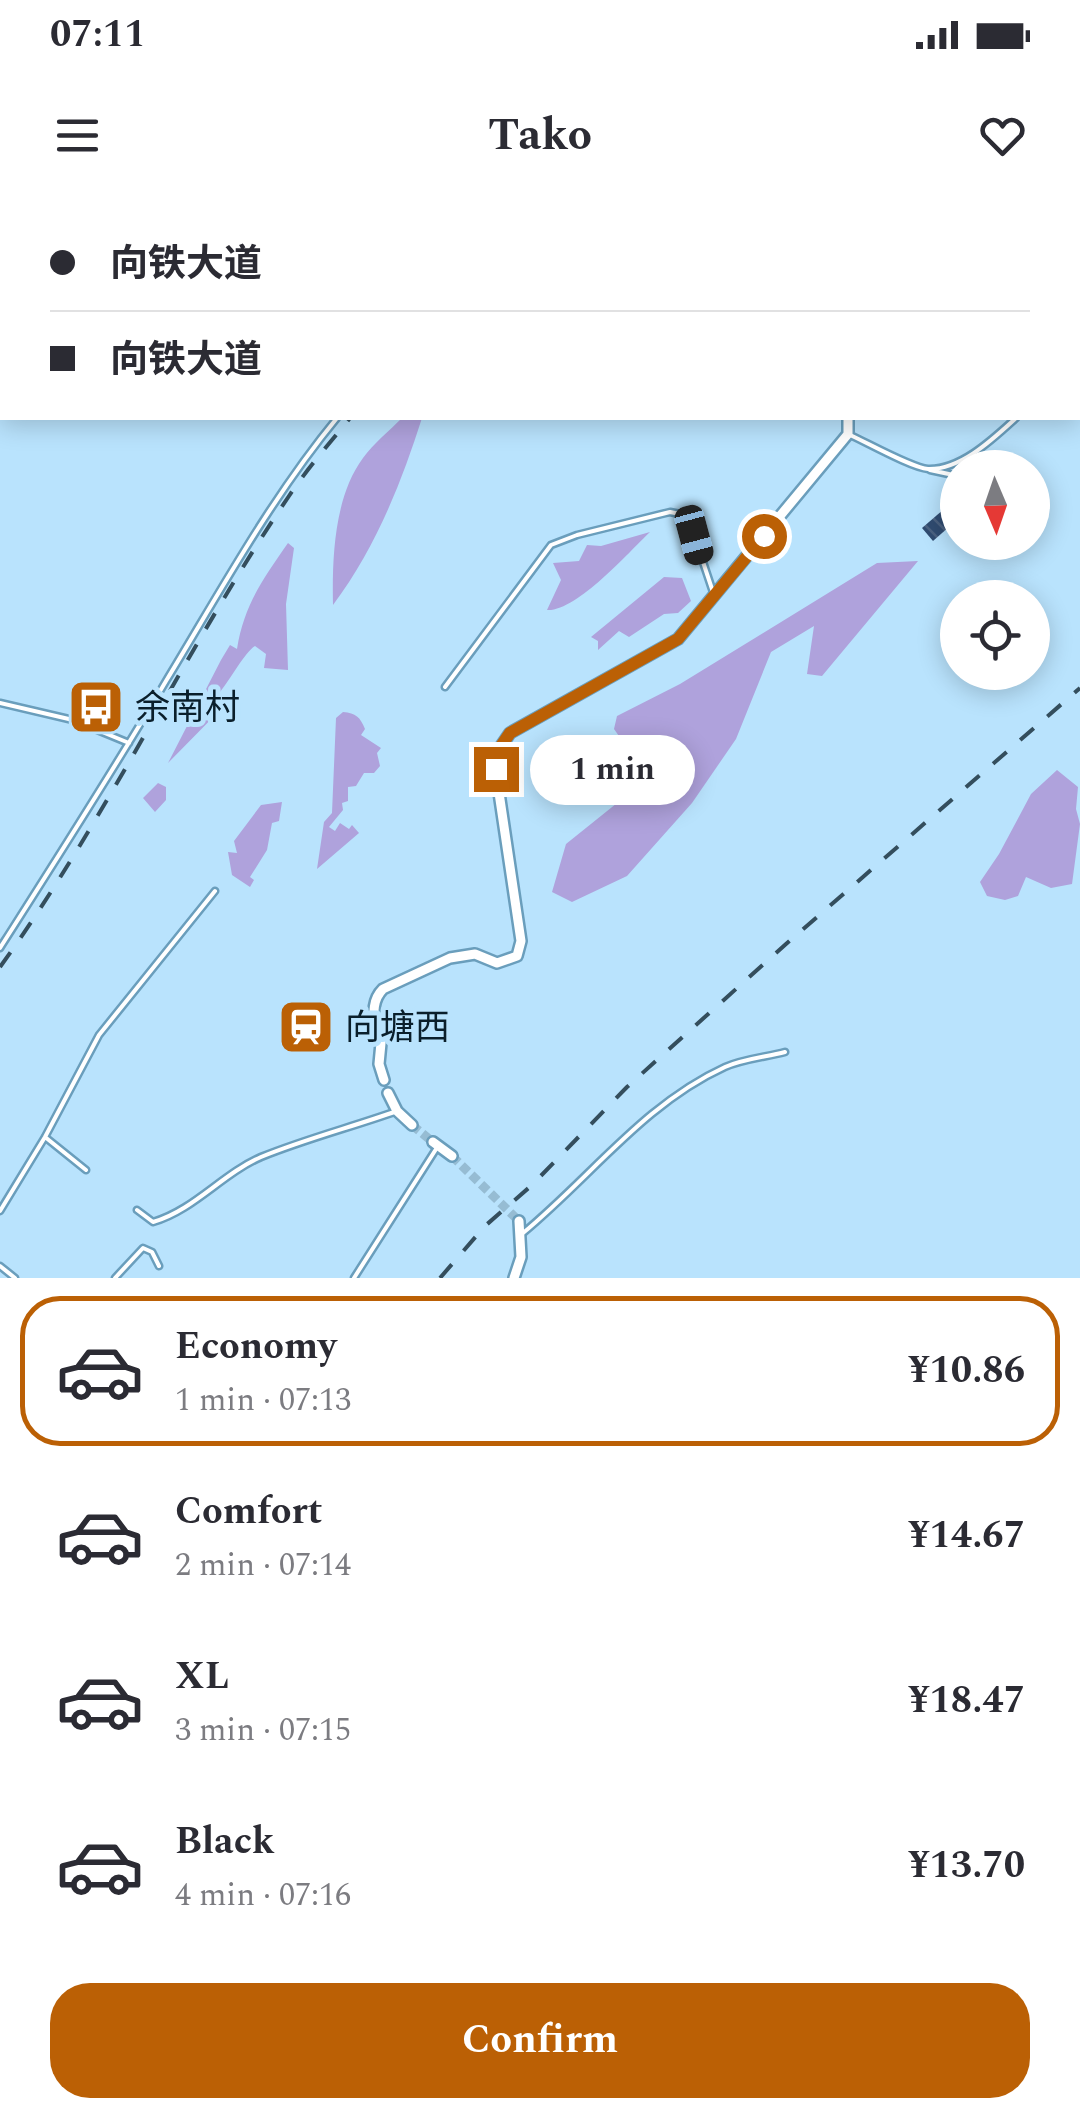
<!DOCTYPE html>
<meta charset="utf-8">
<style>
:root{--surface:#fff;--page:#f7f7f7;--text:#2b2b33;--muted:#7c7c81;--line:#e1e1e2;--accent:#bb6005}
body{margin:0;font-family:Spectral,"Noto Sans SC",serif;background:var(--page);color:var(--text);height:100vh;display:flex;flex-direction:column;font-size:38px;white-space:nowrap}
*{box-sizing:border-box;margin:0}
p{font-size:32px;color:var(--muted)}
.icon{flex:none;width:55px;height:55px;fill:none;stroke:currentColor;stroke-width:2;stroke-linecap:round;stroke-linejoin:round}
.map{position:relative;height:1078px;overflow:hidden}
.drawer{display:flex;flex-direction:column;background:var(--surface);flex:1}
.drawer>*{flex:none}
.hud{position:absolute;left:0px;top:0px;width:1080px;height:220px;box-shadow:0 5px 25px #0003;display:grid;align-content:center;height:220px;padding:0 50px;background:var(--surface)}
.needle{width:65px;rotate:178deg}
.buttons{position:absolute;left:940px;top:250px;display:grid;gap:20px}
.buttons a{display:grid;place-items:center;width:110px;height:110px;border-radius:50%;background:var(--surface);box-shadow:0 5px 25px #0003;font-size:50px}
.end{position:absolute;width:45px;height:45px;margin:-22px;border:12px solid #bb6005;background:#fff;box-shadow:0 0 0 5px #fff}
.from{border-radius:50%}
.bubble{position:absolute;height:70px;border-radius:35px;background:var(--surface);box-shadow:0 5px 25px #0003;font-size:32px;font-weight:700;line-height:70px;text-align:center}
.car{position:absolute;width:30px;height:60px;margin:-30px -15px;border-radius:12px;box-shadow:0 0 8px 2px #0007;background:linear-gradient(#222 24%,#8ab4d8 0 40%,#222 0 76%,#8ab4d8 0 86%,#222 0)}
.hud b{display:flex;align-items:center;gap:35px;height:95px;font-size:38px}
.hud b+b{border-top:2px solid var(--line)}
.hud i{width:25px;height:25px;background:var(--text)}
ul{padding:18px 0 0;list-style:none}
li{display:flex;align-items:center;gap:30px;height:150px;margin:0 20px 15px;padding:0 30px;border:5px solid transparent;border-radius:40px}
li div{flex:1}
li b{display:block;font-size:38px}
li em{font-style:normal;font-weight:700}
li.active{border-color:var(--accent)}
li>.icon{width:90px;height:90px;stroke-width:1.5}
.button{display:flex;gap:20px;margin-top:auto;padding:20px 50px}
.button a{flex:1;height:115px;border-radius:40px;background:var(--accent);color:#fff;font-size:40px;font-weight:700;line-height:115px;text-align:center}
.status{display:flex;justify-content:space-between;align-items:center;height:70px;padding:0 50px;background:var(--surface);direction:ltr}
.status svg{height:28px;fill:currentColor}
header{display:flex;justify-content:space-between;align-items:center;height:130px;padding:0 50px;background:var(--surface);font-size:45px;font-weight:700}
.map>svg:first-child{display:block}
</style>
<div class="status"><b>07:11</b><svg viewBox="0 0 49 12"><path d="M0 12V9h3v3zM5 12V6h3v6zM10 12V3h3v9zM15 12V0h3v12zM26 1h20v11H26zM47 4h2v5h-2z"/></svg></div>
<header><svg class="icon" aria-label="menu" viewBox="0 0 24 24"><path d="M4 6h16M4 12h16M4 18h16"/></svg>Tako<svg class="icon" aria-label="heart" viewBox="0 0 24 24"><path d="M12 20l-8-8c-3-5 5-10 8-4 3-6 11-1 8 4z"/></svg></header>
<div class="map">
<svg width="1080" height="1078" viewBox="0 0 1080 1078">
<defs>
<pattern id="building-back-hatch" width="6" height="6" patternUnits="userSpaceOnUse" patternTransform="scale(2.5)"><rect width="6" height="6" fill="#304c71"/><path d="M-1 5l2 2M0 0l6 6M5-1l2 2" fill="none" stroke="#4b6281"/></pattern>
</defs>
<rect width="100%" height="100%" fill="#b9e3fd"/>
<path fill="#afa2dc" d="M402,218H422C401,284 375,349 333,405C332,359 334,297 363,258C374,243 389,231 402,218Z
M650,332C628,353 576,412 547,410L561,380L553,363L579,361L587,345L601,346Z
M288,343L294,348L286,404L288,470L264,468L266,454L255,446C245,452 230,480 220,492L227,503L168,563L221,460L230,445L237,449C244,405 263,379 288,343Z
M918,361L822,476L807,474L814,426L771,452L736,539L692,603L627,676L572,702L552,692L566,644L642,583V569L614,529L617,516L680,484L877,363Z
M664,377L682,378L691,401L678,413L664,414L629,437L619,431L598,450V441L591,437Z
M343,512C356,513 360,517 365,529L361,535L381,548L377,553L380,566L374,573H364L356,586L348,587V601L342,603L343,610L329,627L335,631L340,623L349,629L352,625L359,633L317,669L324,622L332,613L336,518Z
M1057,570L1078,587L1076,609L1080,624L1072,684L1051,688L1026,677L1018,696L1005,700L987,696L980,682L999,654L1031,594Z
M158,583L166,587V600L155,612L143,598Z
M282,602L279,621L272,623L267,650L250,677L254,680L250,687L232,675L228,652L237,653L234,641L261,605Z"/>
<path fill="url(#building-back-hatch)" d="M958,297V319L933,341L922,328Z"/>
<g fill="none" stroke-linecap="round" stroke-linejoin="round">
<path stroke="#96bcd3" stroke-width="9" stroke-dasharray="9 4.5" stroke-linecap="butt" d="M412,925L433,942
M452,956L519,1021"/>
<g stroke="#6a9ebc" stroke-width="9">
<path id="service" d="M513,2L516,0
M650,2V0
M1037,2L1039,0
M1078,160L1080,157
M848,234C866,242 912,268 928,269C961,270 994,238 1016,218
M930,270L958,276
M445,487L551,345L577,335L670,312L680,314L694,335L714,395
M0,503L73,520L129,543
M0,748C56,660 113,571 166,481C220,392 271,298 337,218
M45,937L86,970
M137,1010L153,1022C194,1010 222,974 261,957C305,939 352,927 397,911
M0,1011L45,937L99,835L215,691
M523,1033C591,977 644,904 725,867C743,859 766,857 785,852
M0,1066L15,1078
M115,1078L143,1048L152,1052L159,1066
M354,1078L438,946"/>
</g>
<g stroke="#6a9ebc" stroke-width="14">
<path id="minor" d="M917,2L919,0
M496,569L495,555L510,533L678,439L848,234V218
M375,831C374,816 371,801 383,789L450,758L475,754L497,763L517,756L521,741L498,586
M381,843L379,864L384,880
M388,893L397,911L412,925
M433,942L452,956
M514,1078L521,1057L519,1021"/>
</g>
<use href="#service" stroke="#fff" stroke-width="4"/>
<use href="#minor" stroke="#fff" stroke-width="9"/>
<path stroke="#344e5d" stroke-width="4" stroke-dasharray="18 18" stroke-linecap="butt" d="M521,2L523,0
M0,767C108,617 185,449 289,296C307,269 329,244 350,218
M440,1078L485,1026L532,985L627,887L786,744L1080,488"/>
</g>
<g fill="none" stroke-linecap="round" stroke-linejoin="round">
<path stroke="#bb6005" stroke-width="12" d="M496,569L495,555L510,533L678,439L764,336"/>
</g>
<defs>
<g id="bus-square" transform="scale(2.875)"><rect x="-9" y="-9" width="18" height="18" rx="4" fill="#bb6005" stroke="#b9e3fd"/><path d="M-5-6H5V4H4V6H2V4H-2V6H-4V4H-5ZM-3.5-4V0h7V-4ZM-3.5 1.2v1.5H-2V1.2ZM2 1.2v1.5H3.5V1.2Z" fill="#fff"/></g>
<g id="station-square" transform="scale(2.875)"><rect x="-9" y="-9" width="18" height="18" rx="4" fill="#bb6005" stroke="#b9e3fd"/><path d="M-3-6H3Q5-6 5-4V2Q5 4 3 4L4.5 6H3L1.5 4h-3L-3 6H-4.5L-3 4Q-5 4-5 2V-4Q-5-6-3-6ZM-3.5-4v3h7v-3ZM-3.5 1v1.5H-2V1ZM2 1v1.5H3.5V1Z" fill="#fff"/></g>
</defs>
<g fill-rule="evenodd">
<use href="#bus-square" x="96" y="507"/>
<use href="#station-square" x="306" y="827"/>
</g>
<g text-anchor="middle" stroke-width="10" stroke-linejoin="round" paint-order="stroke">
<g font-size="35" fill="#0a1f2b" stroke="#b9e3fd" text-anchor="start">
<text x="135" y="519">余南村</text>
<text x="345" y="839">向塘西</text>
</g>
</g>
</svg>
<div class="buttons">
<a><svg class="needle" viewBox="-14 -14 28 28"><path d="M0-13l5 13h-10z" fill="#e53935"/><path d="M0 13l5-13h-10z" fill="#7c7c81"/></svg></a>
<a><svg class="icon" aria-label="locate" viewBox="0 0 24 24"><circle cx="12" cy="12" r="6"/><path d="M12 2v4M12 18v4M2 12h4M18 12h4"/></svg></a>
</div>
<i class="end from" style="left:764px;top:336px"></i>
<i class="end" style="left:496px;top:569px"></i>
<div class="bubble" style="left:530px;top:535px;width:165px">1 min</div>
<i class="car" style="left:694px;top:335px;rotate:165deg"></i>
<div class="hud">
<b><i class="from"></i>向铁大道</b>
<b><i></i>向铁大道</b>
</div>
</div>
<section class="drawer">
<ul>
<li class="active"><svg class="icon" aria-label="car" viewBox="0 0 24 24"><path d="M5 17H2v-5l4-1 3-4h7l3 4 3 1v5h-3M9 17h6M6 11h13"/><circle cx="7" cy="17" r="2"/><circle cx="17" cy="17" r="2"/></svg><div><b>Economy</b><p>1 min · 07:13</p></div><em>¥10.86</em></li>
<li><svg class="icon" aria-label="car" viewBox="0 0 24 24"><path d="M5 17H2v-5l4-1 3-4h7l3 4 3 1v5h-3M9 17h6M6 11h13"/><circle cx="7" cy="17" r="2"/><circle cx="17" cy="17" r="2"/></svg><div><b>Comfort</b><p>2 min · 07:14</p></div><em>¥14.67</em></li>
<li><svg class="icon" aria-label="car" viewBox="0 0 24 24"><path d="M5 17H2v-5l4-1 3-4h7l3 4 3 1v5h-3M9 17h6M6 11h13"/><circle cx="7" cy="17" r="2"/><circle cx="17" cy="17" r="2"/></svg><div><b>XL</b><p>3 min · 07:15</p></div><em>¥18.47</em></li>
<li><svg class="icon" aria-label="car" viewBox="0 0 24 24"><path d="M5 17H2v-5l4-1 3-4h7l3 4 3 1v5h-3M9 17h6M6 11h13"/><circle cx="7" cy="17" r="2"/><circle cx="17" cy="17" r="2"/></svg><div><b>Black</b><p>4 min · 07:16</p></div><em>¥13.70</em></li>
</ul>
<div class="button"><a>Confirm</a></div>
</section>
